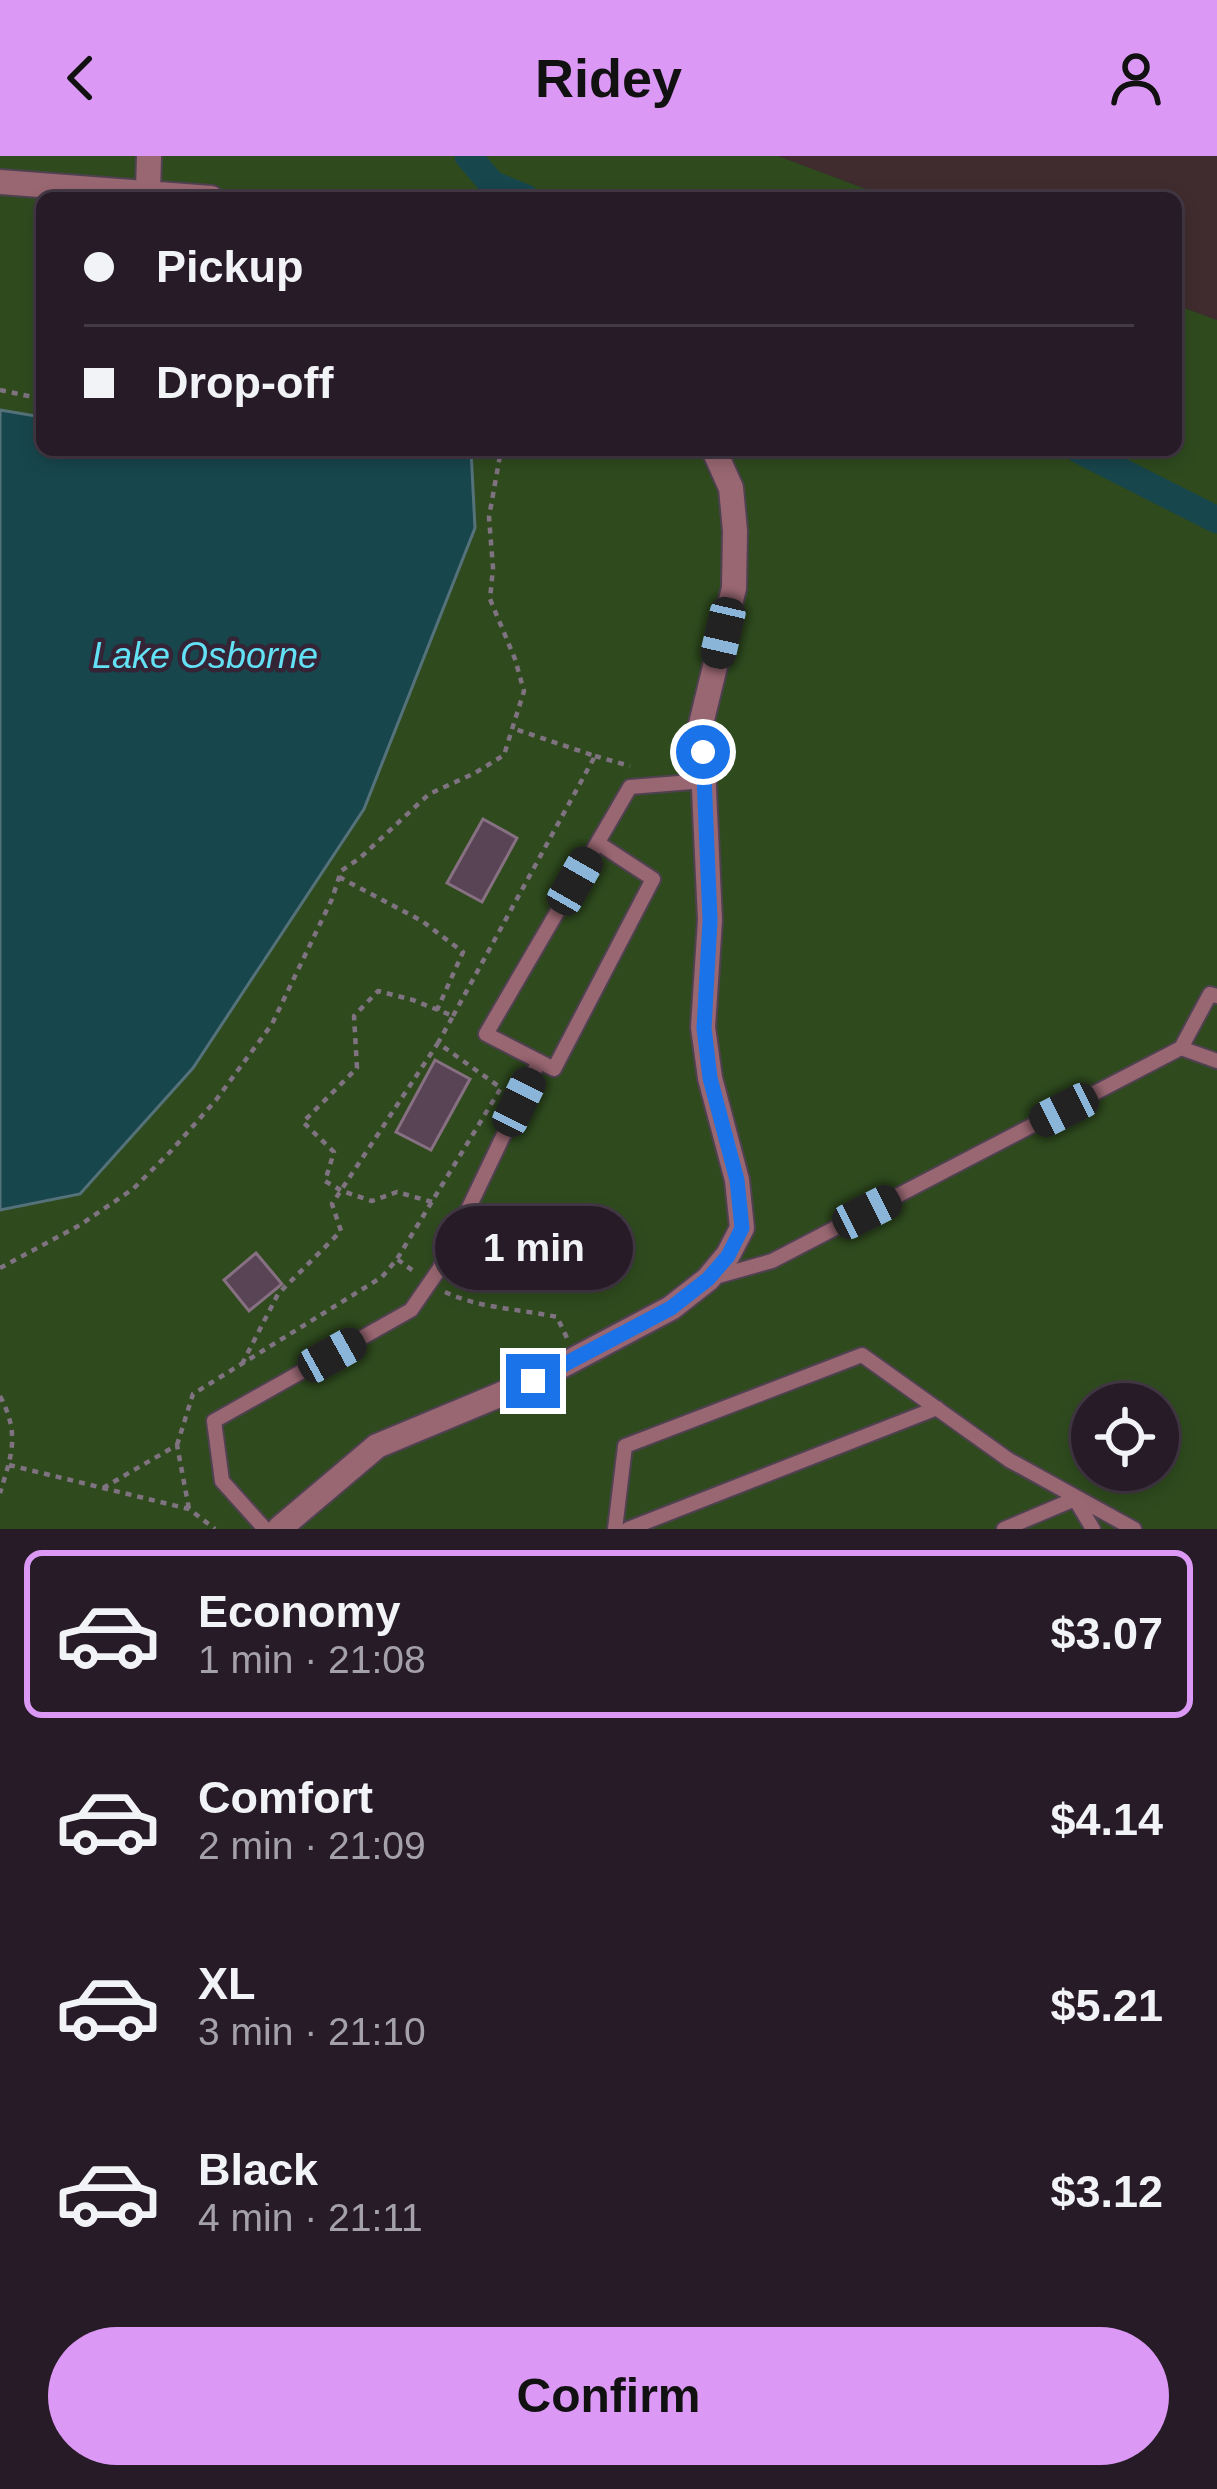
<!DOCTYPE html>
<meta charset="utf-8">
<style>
:root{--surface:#271b28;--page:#332834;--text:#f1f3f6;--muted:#a4a1a8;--line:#433945;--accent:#db99f5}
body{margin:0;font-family:Helvetica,sans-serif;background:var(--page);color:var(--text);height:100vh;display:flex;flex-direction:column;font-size:45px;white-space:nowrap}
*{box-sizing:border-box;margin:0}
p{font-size:39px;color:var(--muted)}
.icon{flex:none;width:66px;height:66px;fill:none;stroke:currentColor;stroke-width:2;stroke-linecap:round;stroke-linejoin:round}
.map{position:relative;height:1373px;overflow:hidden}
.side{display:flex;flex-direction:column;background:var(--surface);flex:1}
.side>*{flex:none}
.hud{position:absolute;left:36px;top:36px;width:1146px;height:264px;border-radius:18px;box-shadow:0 6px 18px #0003,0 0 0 3px var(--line);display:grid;align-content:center;height:264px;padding:0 48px;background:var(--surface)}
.fabs{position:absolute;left:1071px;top:1227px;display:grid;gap:24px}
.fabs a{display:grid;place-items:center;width:108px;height:108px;border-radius:50%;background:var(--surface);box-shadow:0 6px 18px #0003,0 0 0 3px var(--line);font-size:60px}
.end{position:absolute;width:54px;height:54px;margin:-27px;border:15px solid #1a73e8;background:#fff;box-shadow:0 0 0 6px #fff}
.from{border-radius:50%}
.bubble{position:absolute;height:84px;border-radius:42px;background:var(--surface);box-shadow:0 6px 18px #0003,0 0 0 3px var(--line);font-size:39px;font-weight:600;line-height:84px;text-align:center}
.car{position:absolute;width:36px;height:72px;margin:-36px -18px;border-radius:15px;box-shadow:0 0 9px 3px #0007;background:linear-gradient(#222 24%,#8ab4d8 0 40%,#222 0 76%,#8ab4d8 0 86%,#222 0)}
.hud b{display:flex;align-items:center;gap:42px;height:114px;font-size:45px}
.hud b+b{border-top:3px solid var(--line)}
.hud i{width:30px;height:30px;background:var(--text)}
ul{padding:21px 0 0;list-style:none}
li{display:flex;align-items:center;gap:36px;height:168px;margin:0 24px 18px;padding:0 24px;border:6px solid transparent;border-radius:18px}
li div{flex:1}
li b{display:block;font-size:45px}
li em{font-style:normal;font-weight:600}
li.on{border-color:var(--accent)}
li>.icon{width:108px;height:108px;stroke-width:1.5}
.cta{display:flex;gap:24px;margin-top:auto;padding:24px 48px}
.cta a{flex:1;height:138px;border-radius:72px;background:var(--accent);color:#111;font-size:48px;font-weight:600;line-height:138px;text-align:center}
header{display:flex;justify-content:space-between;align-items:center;height:156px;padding:0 48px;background:var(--accent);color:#111;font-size:54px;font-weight:600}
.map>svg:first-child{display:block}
</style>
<header><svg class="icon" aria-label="back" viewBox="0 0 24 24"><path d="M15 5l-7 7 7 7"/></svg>Ridey<svg class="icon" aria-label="person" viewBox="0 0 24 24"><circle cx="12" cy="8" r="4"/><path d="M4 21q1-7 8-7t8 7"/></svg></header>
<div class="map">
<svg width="1217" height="1373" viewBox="0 0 1217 1373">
<rect width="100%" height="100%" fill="#342435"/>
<path fill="#402c2e" d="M778,0H1217V164L1176,149V42H890Z"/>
<path fill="#2f4b1e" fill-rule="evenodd" d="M0,0H778L890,42H42V294H1176V149L1217,164V1373H0ZM1092,1248H1158V1314H1092Z"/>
<path fill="#18464d" stroke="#55727b" stroke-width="3" d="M0,254L42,261V294H471L475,372L364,653L193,912L80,1038L0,1054Z"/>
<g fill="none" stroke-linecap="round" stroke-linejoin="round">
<path stroke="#18464d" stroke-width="27" d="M468,0L492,28L526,42
M1079,294L1217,364"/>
</g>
<path fill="#584454" stroke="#867081" stroke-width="3" d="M483,663L517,682L482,746L447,727Z
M435,904L470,923L431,994L396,976Z
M256,1097L282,1128L249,1155L224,1124Z"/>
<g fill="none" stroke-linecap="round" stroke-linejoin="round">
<g stroke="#504151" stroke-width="18">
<path id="lane" d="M598,687L653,723L554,913L486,878L630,631L704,625
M1181,892L1217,905
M715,1121L772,1105L1181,892L1210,838L1217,840
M1075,1343L1093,1373
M265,1373L222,1325L214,1265L411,1154L440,1112L539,905
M615,1373L625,1290L862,1199L1009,1304L1134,1373
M628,1373L937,1252
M1004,1373L1075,1343"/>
</g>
<g stroke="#504151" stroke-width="28">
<path id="street" d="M0,26L211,42
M148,36L149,0
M279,1373L377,1290L533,1225L671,1152L708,1123L728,1099L742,1072L737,1024L710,922L703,871L710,764L701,568L734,432L735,375L731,332L714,294"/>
</g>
<path stroke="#807381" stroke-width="4.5" stroke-dasharray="6 6" stroke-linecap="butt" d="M0,234L42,243
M595,600L630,610
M339,721L422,765L463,796L437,854
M453,860L595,600L512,572
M432,1046L397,1036L372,1045L342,1035L325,1025L334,996L303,966L357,912L354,860L378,835L413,844L453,860L438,887
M0,1112L80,1069L133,1033L170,996L216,944L272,868L332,743L341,715L360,702L429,638L475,617L504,599L524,535L515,503L490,443L493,412L489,361L501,294
M445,1136C478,1152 520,1153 557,1161L567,1182
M242,1208L278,1138L341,1075L332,1048L438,887L501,932L397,1103
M0,1240C20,1278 12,1298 0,1337
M177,1289L193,1238L382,1121L397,1103L416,1117
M9,1309L189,1353L215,1373
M103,1332L177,1289L189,1353"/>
<use href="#lane" stroke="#996772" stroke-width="14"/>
<use href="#street" stroke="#996772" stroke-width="24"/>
</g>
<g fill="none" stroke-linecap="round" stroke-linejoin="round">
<path stroke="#1a73e8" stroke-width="15" d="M533,1225L671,1152L708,1123L728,1100L742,1072L737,1024L710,922L704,872L710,764L703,596"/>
</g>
<g text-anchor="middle" stroke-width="9" stroke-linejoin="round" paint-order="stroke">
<g font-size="36" font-style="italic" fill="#63e1f5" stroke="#342435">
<text x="205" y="512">Lake Osborne</text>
</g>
</g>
</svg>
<div class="fabs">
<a><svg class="icon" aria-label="locate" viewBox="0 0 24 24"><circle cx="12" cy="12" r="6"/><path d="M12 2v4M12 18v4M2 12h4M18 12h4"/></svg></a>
</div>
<i class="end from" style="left:703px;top:596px"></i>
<i class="end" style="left:533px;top:1225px"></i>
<div class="bubble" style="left:435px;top:1050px;width:198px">1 min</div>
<i class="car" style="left:723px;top:477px;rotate:193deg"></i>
<i class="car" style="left:575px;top:725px;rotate:30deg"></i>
<i class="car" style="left:519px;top:946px;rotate:26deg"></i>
<i class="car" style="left:1064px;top:954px;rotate:243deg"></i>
<i class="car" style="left:867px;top:1056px;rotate:63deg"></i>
<i class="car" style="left:332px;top:1199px;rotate:61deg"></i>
<div class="hud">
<b><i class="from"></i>Pickup</b>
<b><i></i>Drop-off</b>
</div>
</div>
<section class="side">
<ul>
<li class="on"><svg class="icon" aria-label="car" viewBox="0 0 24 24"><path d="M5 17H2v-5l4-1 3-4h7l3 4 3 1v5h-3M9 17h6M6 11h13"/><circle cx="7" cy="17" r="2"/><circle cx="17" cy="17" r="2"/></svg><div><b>Economy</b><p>1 min · 21:08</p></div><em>$3.07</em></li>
<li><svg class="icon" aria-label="car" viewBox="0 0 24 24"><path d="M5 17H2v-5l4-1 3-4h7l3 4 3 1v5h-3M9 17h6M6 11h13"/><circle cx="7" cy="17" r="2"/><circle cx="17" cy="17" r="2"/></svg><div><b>Comfort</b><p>2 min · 21:09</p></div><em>$4.14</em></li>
<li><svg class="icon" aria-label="car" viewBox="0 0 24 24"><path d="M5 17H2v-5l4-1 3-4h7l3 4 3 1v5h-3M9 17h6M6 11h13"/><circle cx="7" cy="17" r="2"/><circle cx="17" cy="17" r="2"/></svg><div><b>XL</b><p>3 min · 21:10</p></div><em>$5.21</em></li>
<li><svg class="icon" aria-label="car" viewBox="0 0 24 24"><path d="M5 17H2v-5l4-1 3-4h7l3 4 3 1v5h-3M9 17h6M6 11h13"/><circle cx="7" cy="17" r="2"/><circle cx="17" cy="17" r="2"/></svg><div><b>Black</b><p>4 min · 21:11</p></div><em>$3.12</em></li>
</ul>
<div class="cta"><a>Confirm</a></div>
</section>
